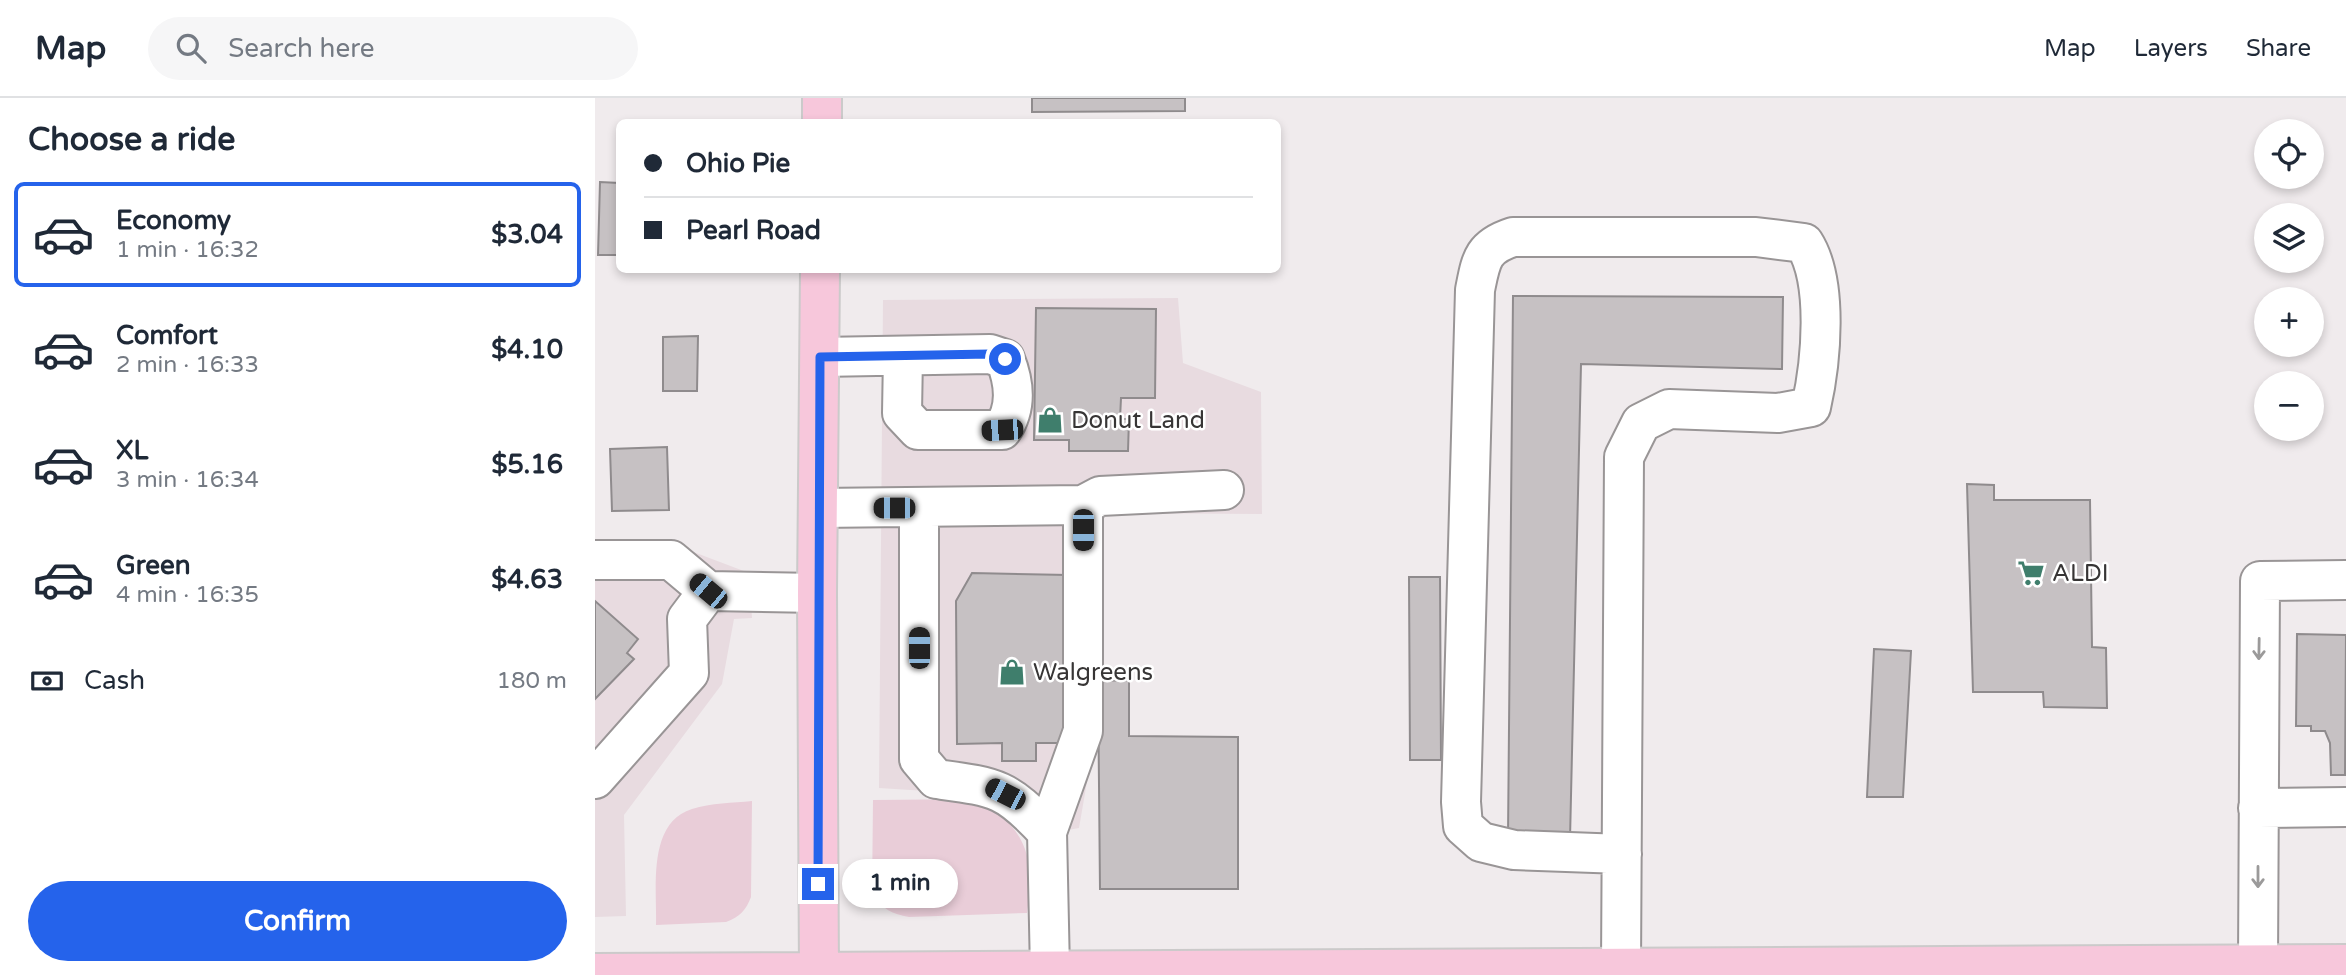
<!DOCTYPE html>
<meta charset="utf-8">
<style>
:root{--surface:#fff;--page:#f6f6f7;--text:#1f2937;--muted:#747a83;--line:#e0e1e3;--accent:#2563eb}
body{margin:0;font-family:"Varela Round",sans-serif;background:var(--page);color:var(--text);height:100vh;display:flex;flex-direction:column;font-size:26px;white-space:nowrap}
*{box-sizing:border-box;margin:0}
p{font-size:23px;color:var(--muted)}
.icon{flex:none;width:38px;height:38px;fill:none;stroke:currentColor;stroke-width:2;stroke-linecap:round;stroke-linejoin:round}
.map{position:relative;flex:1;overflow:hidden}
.sheet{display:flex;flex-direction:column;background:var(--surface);width:595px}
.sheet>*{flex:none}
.top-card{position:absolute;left:21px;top:21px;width:665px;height:154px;border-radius:10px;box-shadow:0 4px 10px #0003;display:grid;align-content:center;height:154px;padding:0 28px;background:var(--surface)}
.controls{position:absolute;left:1659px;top:21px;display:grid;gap:14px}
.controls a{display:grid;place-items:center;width:70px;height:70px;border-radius:50%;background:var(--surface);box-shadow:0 4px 10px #0003;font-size:35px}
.end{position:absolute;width:32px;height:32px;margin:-16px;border:9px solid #2563eb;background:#fff;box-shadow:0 0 0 4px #fff}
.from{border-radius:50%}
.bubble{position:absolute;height:49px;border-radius:24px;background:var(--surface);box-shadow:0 4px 10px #0003;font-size:23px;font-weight:700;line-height:49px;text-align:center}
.car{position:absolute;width:21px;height:42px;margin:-21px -10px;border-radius:9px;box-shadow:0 0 5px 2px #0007;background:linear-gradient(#222 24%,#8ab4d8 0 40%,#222 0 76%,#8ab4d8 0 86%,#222 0)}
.top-card b{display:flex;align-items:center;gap:24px;height:66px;font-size:26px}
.top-card b+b{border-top:2px solid var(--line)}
.top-card i{width:18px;height:18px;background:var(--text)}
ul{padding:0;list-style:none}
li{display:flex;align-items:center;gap:21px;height:105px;margin:0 14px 10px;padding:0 14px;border:4px solid transparent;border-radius:10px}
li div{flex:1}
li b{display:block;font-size:26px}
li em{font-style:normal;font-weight:700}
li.selected{border-color:var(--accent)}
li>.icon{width:63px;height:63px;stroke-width:1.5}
h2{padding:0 28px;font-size:32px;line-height:84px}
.pay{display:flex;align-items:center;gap:18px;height:77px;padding:0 28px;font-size:26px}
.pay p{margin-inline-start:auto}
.cta{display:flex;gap:14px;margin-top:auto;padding:14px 28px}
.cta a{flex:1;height:80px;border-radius:42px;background:var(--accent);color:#fff;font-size:28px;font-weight:700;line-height:80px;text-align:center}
header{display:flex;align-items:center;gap:42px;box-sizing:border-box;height:98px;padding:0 35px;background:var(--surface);border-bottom:2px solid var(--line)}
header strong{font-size:33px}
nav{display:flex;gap:38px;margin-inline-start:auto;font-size:24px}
.search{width:490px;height:63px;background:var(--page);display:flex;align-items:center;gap:18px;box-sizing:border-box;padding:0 24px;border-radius:38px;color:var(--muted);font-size:26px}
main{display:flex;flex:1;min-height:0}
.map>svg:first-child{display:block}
</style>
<header>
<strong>Map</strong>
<div class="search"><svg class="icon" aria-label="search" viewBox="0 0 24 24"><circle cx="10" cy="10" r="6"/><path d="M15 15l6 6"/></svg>Search here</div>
<nav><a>Map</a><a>Layers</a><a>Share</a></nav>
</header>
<main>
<section class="sheet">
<h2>Choose a ride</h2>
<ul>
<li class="selected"><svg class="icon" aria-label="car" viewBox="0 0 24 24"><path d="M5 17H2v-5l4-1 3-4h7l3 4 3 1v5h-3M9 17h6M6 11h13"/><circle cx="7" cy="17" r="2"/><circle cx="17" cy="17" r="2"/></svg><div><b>Economy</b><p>1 min · 16:32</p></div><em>$3.04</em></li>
<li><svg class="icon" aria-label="car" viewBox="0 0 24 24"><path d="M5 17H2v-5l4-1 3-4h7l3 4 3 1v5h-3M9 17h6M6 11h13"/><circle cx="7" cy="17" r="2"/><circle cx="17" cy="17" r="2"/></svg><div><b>Comfort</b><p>2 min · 16:33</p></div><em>$4.10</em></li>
<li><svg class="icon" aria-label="car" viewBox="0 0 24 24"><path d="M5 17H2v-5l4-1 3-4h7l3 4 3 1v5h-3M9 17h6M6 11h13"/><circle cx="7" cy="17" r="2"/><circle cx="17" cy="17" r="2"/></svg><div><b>XL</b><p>3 min · 16:34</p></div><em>$5.16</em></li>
<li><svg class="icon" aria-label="car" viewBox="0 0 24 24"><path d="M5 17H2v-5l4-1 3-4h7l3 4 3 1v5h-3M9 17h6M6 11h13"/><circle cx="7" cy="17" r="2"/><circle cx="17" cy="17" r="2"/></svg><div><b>Green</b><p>4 min · 16:35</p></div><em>$4.63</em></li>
</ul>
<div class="pay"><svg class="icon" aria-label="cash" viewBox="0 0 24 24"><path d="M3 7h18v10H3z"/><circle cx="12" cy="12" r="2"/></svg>Cash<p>180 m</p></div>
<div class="cta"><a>Confirm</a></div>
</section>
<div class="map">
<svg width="1751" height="877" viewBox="0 0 1751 877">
<rect width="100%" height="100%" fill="#f0ebed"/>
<path fill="#e8dbe0" d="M583,200L588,265L666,294L667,416L503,415L497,655L484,730L435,739L395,697L284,690L288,202Z
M0,450H88L154,475L157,520L139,521L127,586L29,717L31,818L0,819Z"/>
<path fill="#e9cdd8" d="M387,701C433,736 440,760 432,815L314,819C297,816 288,811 277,797L278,702Z
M157,703L156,799C151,812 145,819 131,824L61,827C62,790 52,725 97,711C116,705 138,705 157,703Z"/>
<path fill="#c6c1c3" stroke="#8f8b8d" stroke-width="2" d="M437,0H590V13L437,14Z
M5,84L24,85V157H3Z
M918,198L1188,199L1187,271L986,266L975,741L913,739Z
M441,210L561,211L560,300H526L525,321H534L533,353H474V342H439Z
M103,238L102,293H68V239Z
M72,349L74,412L17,413L15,351Z
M1372,386L1399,387V402H1495L1497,549L1511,550L1512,610L1449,609L1448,594H1378Z
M377,475L473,477L471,645H441V663H407V645L362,646L361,503Z
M814,479H845L846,662H815Z
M0,503L43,541L32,555L39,561L0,601Z
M1702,536L1751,537L1750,677H1736L1735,645L1730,633H1716V628H1701Z
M1279,551L1316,553L1308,699H1272Z
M534,582V638L643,639V791H505L503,583Z"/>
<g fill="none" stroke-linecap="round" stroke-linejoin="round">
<g stroke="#999596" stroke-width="42">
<path id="minor" d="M225,259L395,256L410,261C420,286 422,310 407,332H323L307,315L308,258
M223,410L488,407L505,398L629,392
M324,410V661L341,681C400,689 411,689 452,734L455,873
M0,462H76L113,493L222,495
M0,681L94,575L92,521L113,493
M1663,710L1751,709
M452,734L488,633V407
M1663,866L1665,483L1751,482
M1026,870L1029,359L1046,325L1074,311L1183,315L1216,309C1226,265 1234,184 1209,145L1161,139H918C887,149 886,162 880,192L866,704L868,728L886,744L919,752L1027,756"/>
</g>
<g stroke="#cbcaca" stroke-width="42">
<path id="major" d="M227,24V0
M0,875L1751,866
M224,877L222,495L225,172"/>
</g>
<use href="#minor" stroke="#fff" stroke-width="38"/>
<use href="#major" stroke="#f7c7db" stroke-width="38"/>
</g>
<defs><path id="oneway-shaft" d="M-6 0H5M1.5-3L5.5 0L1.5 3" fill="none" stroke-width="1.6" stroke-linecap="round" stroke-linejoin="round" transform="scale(1.75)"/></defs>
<g stroke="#9b9a9a">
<use href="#oneway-shaft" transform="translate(1664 551) rotate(91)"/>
<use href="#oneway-shaft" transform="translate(1663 779) rotate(90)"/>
</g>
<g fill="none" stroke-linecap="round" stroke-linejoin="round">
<path stroke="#2563eb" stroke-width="9" d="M223,786L225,259L395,256L410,261"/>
</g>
<defs>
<g id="shop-bare" transform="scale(2.1)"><path d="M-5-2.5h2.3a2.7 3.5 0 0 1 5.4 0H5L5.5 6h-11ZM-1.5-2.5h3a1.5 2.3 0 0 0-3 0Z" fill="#3f7e6c" stroke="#fff" stroke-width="2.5" paint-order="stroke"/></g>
<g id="supermarket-bare" transform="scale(2.1)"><path d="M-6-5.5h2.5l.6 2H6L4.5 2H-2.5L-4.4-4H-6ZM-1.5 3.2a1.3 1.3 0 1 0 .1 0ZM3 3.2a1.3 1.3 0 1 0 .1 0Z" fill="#3f7e6c" stroke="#fff" stroke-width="2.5" paint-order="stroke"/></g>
</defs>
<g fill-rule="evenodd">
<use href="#shop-bare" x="455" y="322"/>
<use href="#supermarket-bare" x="1436" y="475"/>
<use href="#shop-bare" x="417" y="574"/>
</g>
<g text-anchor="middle" stroke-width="5" stroke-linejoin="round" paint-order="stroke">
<g font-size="24" fill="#373535" stroke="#fff" text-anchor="start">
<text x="476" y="330">Donut Land</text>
<text x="1457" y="483">ALDI</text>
<text x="438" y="582">Walgreens</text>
</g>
</g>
</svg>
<div class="controls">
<a><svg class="icon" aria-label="locate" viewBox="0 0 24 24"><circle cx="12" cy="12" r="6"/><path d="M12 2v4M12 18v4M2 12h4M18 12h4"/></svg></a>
<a><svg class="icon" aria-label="layers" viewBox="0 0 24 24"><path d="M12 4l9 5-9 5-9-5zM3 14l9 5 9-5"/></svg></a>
<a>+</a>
<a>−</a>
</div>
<i class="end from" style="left:410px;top:261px"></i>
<i class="end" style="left:223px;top:786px"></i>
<div class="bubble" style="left:247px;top:761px;width:116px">1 min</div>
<i class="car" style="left:407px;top:332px;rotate:267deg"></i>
<i class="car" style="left:299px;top:410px;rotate:270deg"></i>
<i class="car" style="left:488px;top:432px;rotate:180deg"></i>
<i class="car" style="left:113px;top:493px;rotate:310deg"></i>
<i class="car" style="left:324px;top:550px;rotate:0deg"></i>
<i class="car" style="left:410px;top:696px;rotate:297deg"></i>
<div class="top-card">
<b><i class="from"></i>Ohio Pie</b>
<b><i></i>Pearl Road</b>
</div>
</div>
</main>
